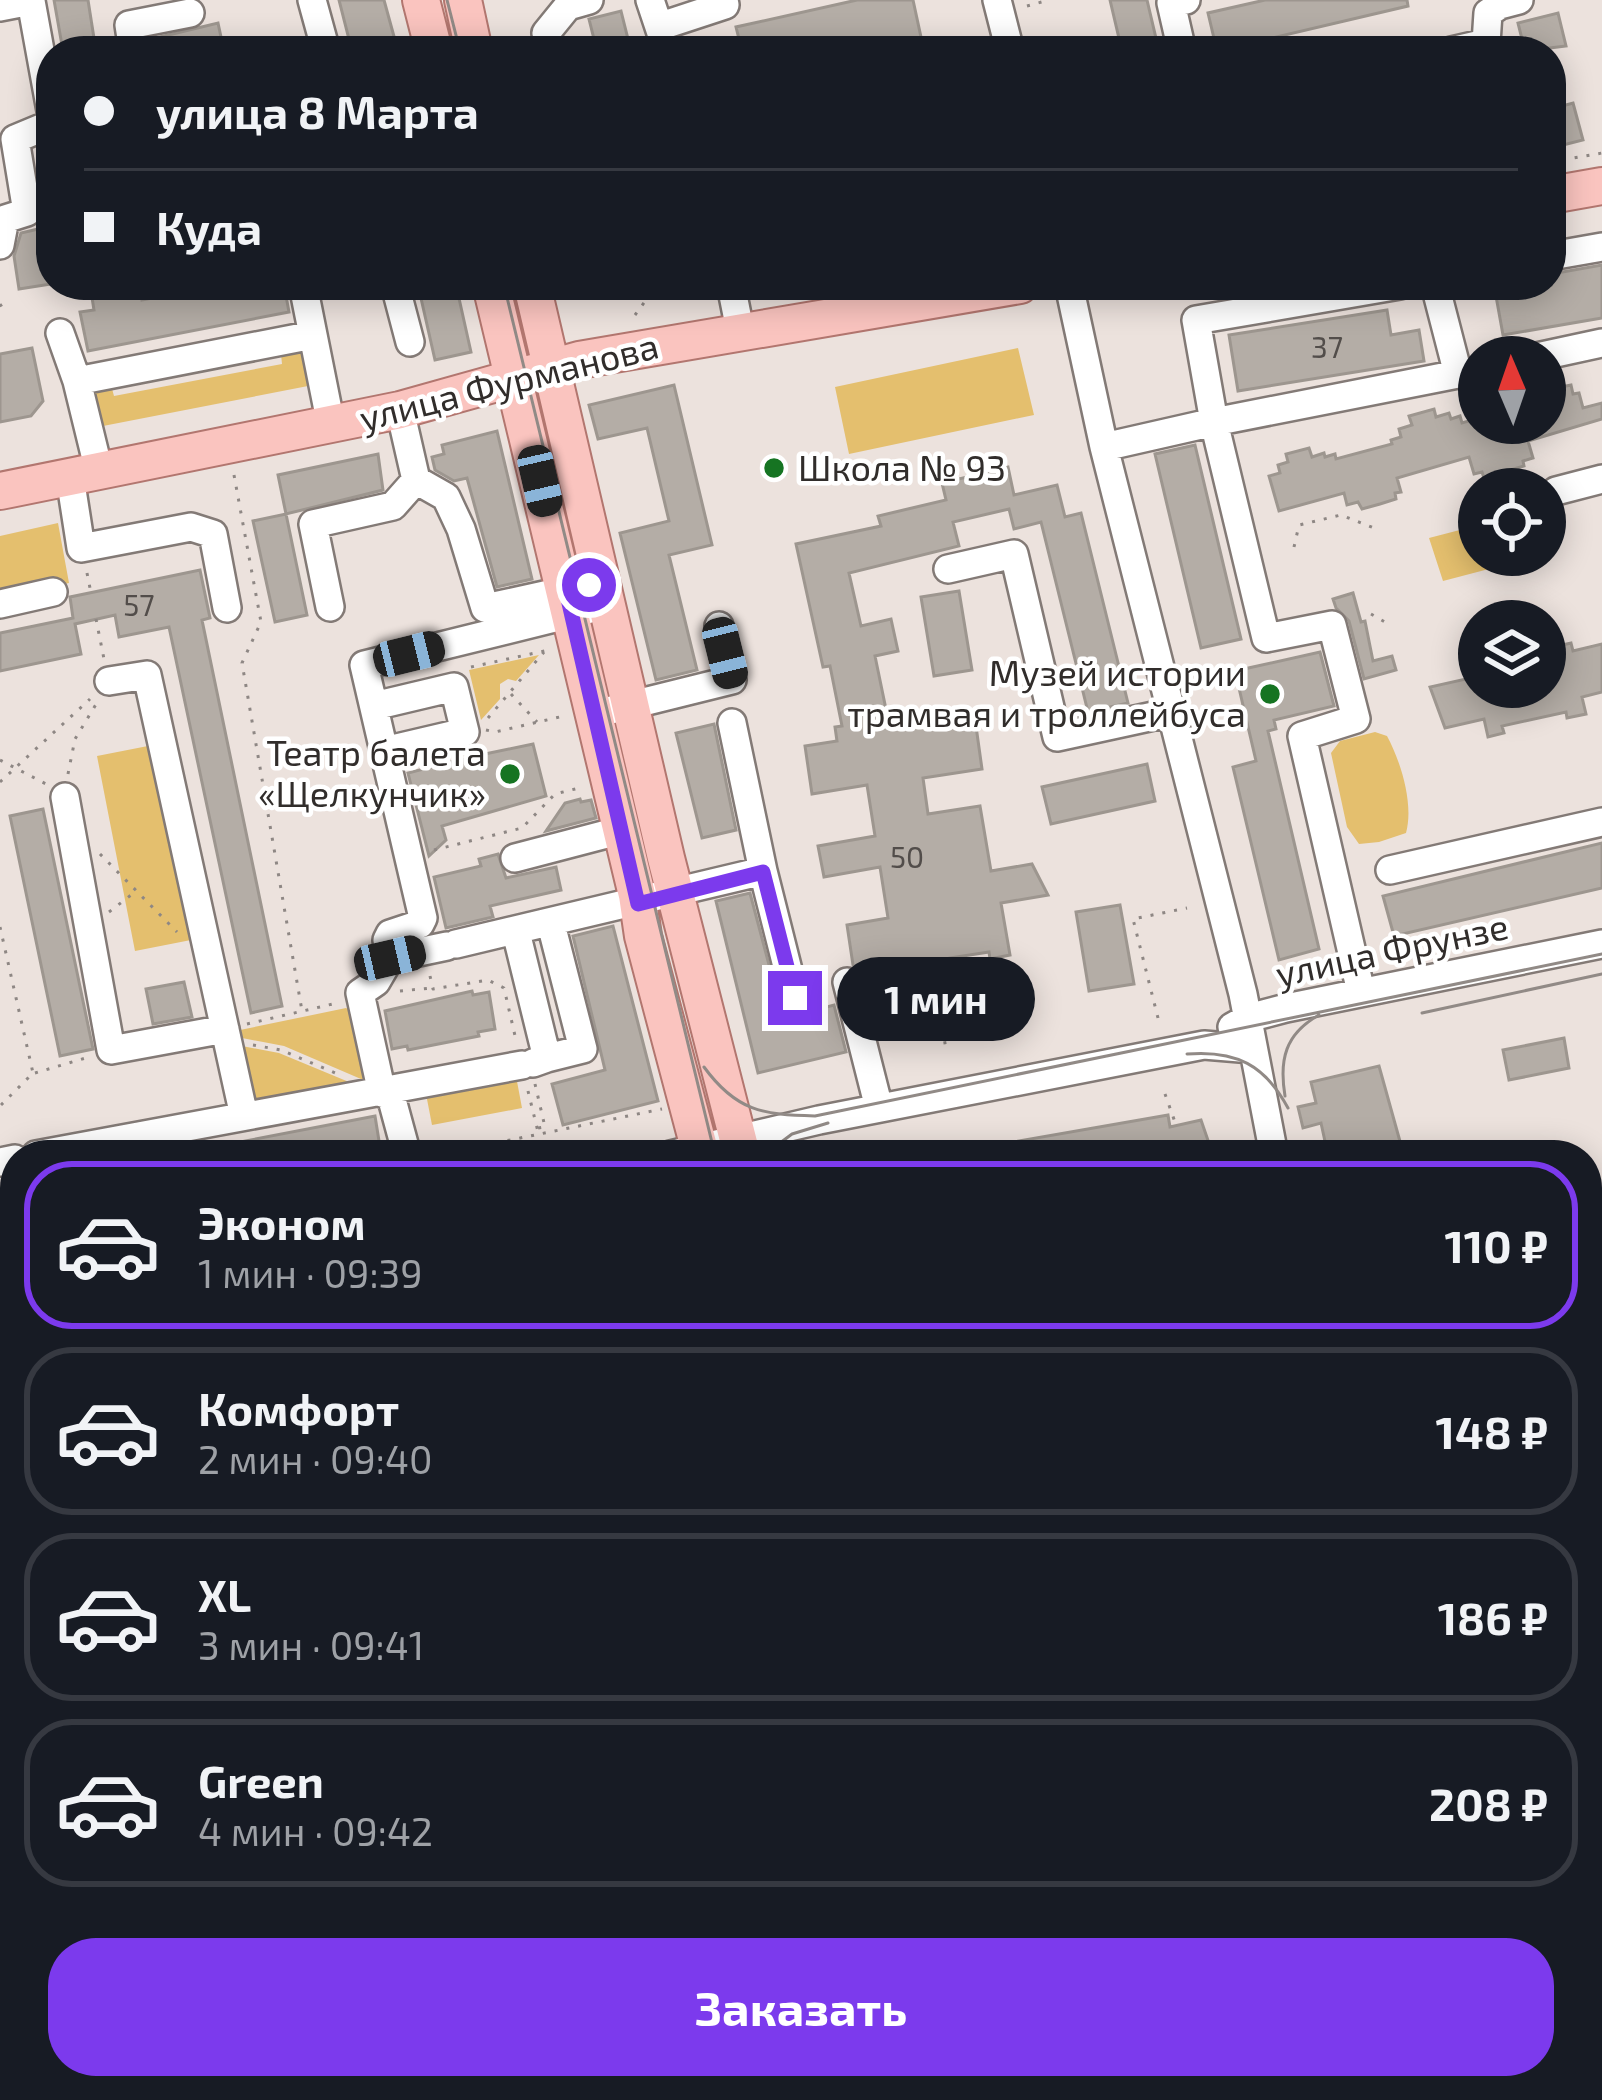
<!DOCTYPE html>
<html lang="ru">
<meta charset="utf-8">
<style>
:root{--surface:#171b24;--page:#242831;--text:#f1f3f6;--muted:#9ea1a6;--line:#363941;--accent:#7c3aed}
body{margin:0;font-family:"Exo 2",sans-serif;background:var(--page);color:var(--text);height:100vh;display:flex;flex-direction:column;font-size:45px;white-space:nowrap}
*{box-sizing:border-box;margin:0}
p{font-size:39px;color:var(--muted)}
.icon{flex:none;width:66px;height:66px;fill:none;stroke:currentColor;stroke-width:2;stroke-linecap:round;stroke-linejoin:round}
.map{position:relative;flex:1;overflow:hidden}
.panel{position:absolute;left:0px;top:1140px;width:1602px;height:960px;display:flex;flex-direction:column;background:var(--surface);border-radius:48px 48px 0 0;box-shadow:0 6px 30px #0003}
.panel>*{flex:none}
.guide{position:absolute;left:36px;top:36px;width:1530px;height:264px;border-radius:48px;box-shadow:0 6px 30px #0003;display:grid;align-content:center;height:264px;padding:0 48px;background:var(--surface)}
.needle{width:78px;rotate:358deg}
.fabs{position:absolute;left:1458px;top:336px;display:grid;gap:24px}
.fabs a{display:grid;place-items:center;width:108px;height:108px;border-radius:50%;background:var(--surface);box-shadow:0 6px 30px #0003;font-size:60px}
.end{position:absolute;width:54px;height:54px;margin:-27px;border:15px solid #7c3aed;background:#fff;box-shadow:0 0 0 6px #fff}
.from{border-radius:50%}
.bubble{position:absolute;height:84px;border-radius:42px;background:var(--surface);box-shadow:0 6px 30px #0003;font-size:39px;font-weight:700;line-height:84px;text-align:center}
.car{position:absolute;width:36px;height:72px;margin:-36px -18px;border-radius:15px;box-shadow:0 0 9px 3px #0007;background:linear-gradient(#222 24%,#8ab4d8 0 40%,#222 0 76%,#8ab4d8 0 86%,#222 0)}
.guide b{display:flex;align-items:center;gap:42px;height:114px;font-size:45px}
.guide b+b{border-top:3px solid var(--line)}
.guide i{width:30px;height:30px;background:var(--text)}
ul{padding:21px 0 0;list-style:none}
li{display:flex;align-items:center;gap:36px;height:168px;margin:0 24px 18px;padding:0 24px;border:6px solid var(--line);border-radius:48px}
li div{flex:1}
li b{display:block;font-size:45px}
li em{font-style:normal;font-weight:700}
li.selected{border-color:var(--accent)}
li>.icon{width:108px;height:108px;stroke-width:1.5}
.cta{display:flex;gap:24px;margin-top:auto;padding:24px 48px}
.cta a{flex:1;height:138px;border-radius:48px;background:var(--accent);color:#fff;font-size:48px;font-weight:700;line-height:138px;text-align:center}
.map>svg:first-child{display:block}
</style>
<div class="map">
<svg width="1602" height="2100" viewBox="0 0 1602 2100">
<rect width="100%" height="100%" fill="#ece2dd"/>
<path fill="#e4bf6e" d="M292,346L306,352L312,381L308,386L103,426L97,424L90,386L111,385L114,396L282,364L281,354Z
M1018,348L1034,415L849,454L835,387Z
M58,523L69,583L0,599V536Z
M1479,525V555H1542L1443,581L1429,538Z
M539,655L516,681L508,679L500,684V699L481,720L469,670Z
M1375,732L1387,736C1401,762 1414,804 1406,833L1379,842L1359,844L1347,827L1331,753L1340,741Z
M153,745L191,940L135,951L97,756Z
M346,1008L354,1013L368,1082L284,1046L242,1038L240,1030Z
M242,1046L279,1053L361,1087L260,1104L253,1098Z
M516,1076L522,1108L432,1125L426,1094Z
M1078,2085H1354L1357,2100H1082Z"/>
<path fill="#b4ada6" stroke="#9d968f" stroke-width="3" d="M54,0H88L96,51H63Z
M339,0H384L398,51H352Z
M857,0H913L924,51H822L821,42L783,51H742L736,27Z
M1110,0H1147L1159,51H1122Z
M1265,0H1407L1408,6L1217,51L1208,13Z
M621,11L631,51H597L589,19Z
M1558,13L1566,46L1525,51L1518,23Z
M218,23L224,51H158L156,38Z
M1573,103L1583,140L1551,148V109Z
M51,226V284L19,289L14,256L21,233Z
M1602,265V318L1503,335L1494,285H1551V274Z
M90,285H140L142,300L220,285H284L289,312L88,351L80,312L94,310Z
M418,285H456L471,352L435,360Z
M1387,310L1391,335L1419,330L1424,361L1238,391L1229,335Z
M32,348L43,401L31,416L0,422V354Z
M1558,376L1561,387L1571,385L1573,394L1579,393L1583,408L1602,403V419L1528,441L1533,458L1523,461L1524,466L1484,478L1482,472L1474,474L1469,457L1397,478L1401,492L1395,493L1396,499L1380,504L1362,509L1358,502L1347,505L1344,493L1279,511L1269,476L1280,473L1278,465L1288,462L1286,454L1309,448L1312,457L1324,453L1325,457L1335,454L1336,459L1392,444L1391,440L1401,437L1399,429L1412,425L1409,416L1434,409L1436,417L1449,413L1451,419L1460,416L1462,423L1479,418V423H1545V379Z
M674,385L712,545L669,555L697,670L656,680L620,533L669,521L647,428L598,439L589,405Z
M497,431L532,579L497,587L467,478L454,481L435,470L432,457L444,454L442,445Z
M1195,445L1241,639L1201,648L1155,454Z
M378,454L383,490L286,514L278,475Z
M1008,467L1014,495L1057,485L1065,517L1081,513L1128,703L1088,712L1041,522L1014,529L1009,509L953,522L959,546L849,573L861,626L891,619L898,651L875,656L888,719L935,712L937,725L975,719L982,769L923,778L928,814L980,806L991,871L1032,864L1048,895L1001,903L1010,955L990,959L989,952L950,958L951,968L920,973L918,964L879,971L880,979L865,981L853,965L847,925L888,918L880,867L824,877L818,846L875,836L867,785L812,794L805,746L837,741L835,727L842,726L830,666L823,667L796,544L881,526L878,516L946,500L942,483Z
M286,514L307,615L275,622L253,521Z
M200,570L210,618L202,620L282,1006L251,1013L169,627L119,637L115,615L75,624L81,654L0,671V633L73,618L70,597Z
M959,591L972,670L934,676L921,597Z
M1353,593L1361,622L1365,621L1373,661L1392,656L1396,670L1364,679L1349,621L1336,608L1333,599Z
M1571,643L1573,651L1602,644V692L1582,697L1586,714L1567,718L1566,712L1502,726L1504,733L1488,737L1484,719L1445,728L1430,687L1479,676V687H1545V676L1555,674L1549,648Z
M1320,652L1334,706L1274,720L1276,729L1268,731L1319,949L1279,960L1233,767L1256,761L1235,671Z
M714,724L736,830L702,838L676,733Z
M533,744L546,796L442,826L446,840L429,856L408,773L458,760L459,765L466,758Z
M1147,764L1155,801L1051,824L1042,787Z
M580,799L581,802L591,800L596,818L546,831L565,803Z
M43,809L93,1049L60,1056L10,816Z
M1602,843V888L1394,936L1383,896Z
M498,854L506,878L556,867L561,890L490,906L493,917L446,928L434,877L481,866L479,859Z
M750,893L781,1010L788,1017L834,1005L846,1052L758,1073L716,901Z
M1120,905L1134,984L1089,991L1076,912Z
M613,926L658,1101L563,1125L552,1084L605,1070L573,936Z
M184,982L192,1017L153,1024L146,989Z
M472,991L473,995L489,992L495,1029L478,1032L479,1036L408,1050L407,1046L392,1049L385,1011Z
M1564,1038L1569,1068L1509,1080L1503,1050Z
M1379,1066L1401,1145L1361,1155H1328L1321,1123L1303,1128L1298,1107L1316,1103L1311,1082Z
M1168,1115L1170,1127L1201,1120L1213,1155H1188L1186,1145L1169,1149L1168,1143L1112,1155H986L985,1147Z
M375,1116L380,1147L339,1155H215L214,1147Z
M1602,1210V1317L1587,1321V1214Z
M1602,1641V1700L1587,1704V1645Z
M1602,1817V1953L1597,1954L1587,1917V1821Z
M6,1861L15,1898V1960L0,1963V1862Z
M256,2085H410L411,2091L374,2100H219L218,2094Z
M416,2085H512V2091L475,2100H420Z
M1177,2085H1277L1280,2100H1180Z"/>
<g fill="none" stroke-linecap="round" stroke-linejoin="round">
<g stroke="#837a76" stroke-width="32">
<path id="minor" d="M312,0L326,51
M650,0L667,51
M997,0L1010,51
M0,7L31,1L51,111
M661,26L725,5L724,0
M133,51L129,25L190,13
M551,51L546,33L568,6L589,0
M1182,51L1171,3L1186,0
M1451,51L1486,43L1488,13L1500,5L1519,0
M0,245L5,219L27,212L15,139L51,124
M1551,256L1602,247
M303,285L331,425
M395,285L410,342
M731,285L740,330
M1069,285L1104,447L1243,994L1274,1155
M1400,285L1196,320L1214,422L1458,374L1435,285
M60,333L77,381L99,471
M1537,357L1602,343
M77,381L313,335
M400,410L416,480
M1104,447L1214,422L1266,638L1332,625L1356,719L1302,736L1361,992
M70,477L81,548L191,527L213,534L227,608
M1556,491L1602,479
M948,569L1014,554L1057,737L1172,712
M0,604L53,592
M330,607L313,524L393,506L416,480L446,497L461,529L485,608L581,587
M109,681L147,675L244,1116
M374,706L454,687L465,732L384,751
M595,714L732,680L719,626
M65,797L111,1050L225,1029
M515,858L622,830
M1390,870L1602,822
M763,871L795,998
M516,932L547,1058L533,1063
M456,944L763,871L732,723
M390,958L387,940L390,934L420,924L423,918L364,665L587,610
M847,982L879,1108
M1232,1027L1248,1018L1286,1008L1602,944
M547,1058L583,1049L551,924
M36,1155L522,1065
M407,1155L391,1096L382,1093L360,993L376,982L390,958L447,946
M670,1155L819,1120L1204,1045L1252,1049
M0,1162L15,1159
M0,1273L15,1271
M1587,1359L1602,1356
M0,1377L15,1374
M1587,1419L1602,1440
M1587,1463L1602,1450
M1587,1512L1600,1526L1602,1540
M1587,1611L1602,1608
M0,1631L15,1705
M0,1749L15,1746
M0,1778L15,1842
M0,2014L15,2010
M630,2085L633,2100
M815,2085L819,2100
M1054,2085L1057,2100
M1385,2085L1389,2100
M1500,2085L1504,2100
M31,2100L93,2085"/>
</g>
<g stroke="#b2766f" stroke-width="40">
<path id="major" d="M421,0L434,51
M463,0L474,51
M1551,195L1602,186
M491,285L637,895L643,936L701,1155
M532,285L666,858L742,1155
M0,491L400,410L579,360L1020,285
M919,2085L922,2100
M957,2085L960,2100"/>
</g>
<path stroke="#8e8784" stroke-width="3" stroke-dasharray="3 9" stroke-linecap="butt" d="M1027,6L1049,0
M1551,162L1602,153
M0,304L2,307
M635,315L657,285
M234,475L261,622L242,663L302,1011
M1294,547L1299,525L1341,515L1379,530
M87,573L91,593
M1371,614L1385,622
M96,619L104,659
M471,667L549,650
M511,694L537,722
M488,718L544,652
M486,730L495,732L564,716
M0,760L46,784
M68,774L75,739L98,701
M0,782L90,699
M434,850L522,828L555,794L579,788
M100,854L177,932
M109,912L135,892
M0,927L33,1073L0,1106
M934,970L946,1050
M430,976L433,989L488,980L504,988L516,1040
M400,991L432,988
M1158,1018L1133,919L1187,908
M247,1024L337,1003
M253,1045L281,1050L340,1075
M35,1073L89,1057
M535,1084L545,1127L538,1128
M528,1091L539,1136
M1165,1094L1176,1125
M854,1154V1155
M437,1155L662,1109
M1171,1155L1179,1147
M0,1233L15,1230
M0,1302L15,1300
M0,1431L4,1405L15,1401
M1587,1795L1602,1791
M1587,2069L1602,2065
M582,2100L605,2095"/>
<use href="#minor" stroke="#fff" stroke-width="27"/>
<use href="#major" stroke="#fac4bf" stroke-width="36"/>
<path stroke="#918a86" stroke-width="3" d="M447,0L460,51
M504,285L715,1155
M1422,1013L1602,974
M1187,1054C1236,1050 1265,1065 1288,1108
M704,1067C736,1111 763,1115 815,1116L1602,954
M1285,1096C1279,1060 1285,1034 1319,1015
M764,1155L792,1134L828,1123
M944,2085L947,2100"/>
</g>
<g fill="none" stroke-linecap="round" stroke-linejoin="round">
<path stroke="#7c3aed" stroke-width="15" d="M589,585L566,590L638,904L763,872L795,998"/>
</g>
<g fill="#167422" stroke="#fff" stroke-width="4.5">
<circle cx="774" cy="468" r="12"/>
<circle cx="1270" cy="694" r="12"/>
<circle cx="510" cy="774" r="12"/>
</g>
<g text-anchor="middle" stroke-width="9" stroke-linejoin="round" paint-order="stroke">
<g font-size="30" fill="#524d4a">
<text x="1327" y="358">37</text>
<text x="139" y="616">57</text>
<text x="907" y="868">50</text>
</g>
<g font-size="36" fill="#312d2b" stroke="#fff">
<text transform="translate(509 382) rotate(-14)" y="13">улица Фурманова</text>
<text transform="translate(1392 950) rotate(-12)" y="13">улица Фрунзе</text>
</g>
<g font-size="36" fill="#312d2b" stroke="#fff" text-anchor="end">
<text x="798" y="481" text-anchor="start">Школа № 93</text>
<text x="1246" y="686">Музей истории<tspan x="1246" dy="41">трамвая и троллейбуса</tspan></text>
<text x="486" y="766">Театр балета<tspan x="486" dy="41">«Щелкунчик»</tspan></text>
</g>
</g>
</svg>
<div class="fabs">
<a><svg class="needle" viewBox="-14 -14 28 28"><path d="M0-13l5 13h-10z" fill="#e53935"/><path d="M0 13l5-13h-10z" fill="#9ea1a6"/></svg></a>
<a><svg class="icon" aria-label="locate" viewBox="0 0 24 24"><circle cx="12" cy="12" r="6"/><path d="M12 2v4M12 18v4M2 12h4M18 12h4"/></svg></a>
<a><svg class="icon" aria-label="layers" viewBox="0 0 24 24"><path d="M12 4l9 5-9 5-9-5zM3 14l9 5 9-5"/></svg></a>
</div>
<i class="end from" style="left:589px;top:585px"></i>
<i class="end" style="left:795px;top:998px"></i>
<div class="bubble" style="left:837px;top:957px;width:198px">1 мин</div>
<i class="car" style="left:540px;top:481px;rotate:167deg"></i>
<i class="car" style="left:725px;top:653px;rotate:166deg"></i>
<i class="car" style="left:409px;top:654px;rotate:76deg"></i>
<i class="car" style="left:390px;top:958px;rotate:77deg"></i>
<div class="guide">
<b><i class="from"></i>улица 8 Марта</b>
<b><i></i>Куда</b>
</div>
<section class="panel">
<ul>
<li class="selected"><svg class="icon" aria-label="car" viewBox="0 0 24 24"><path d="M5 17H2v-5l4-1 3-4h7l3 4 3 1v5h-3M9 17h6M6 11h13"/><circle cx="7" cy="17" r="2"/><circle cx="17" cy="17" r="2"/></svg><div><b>Эконом</b><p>1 мин · 09:39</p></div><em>110 ₽</em></li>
<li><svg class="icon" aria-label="car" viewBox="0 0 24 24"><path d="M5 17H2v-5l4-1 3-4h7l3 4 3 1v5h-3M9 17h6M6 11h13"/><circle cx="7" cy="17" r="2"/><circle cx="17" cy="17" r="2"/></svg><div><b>Комфорт</b><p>2 мин · 09:40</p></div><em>148 ₽</em></li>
<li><svg class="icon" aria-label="car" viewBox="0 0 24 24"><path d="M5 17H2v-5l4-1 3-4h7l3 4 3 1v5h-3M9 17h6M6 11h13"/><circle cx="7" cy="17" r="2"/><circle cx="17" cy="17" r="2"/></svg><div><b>XL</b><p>3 мин · 09:41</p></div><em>186 ₽</em></li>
<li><svg class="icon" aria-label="car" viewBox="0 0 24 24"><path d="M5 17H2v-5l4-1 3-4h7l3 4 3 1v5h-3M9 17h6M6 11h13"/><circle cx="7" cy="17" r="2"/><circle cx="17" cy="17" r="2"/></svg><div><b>Green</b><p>4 мин · 09:42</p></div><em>208 ₽</em></li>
</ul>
<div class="cta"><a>Заказать</a></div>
</section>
</div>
